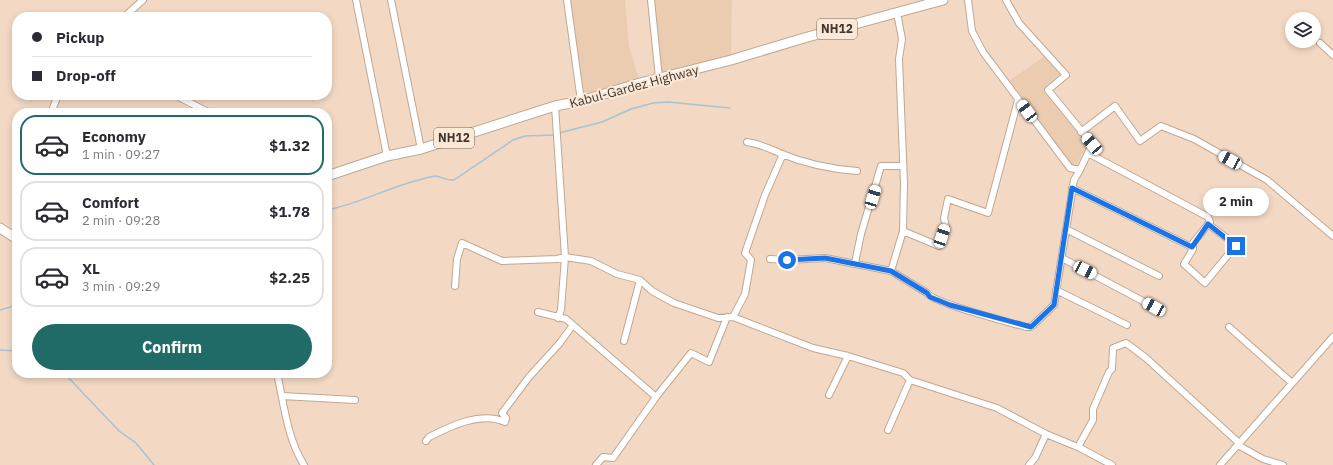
<!DOCTYPE html>
<meta charset="utf-8">
<style>
:root{--surface:#fff;--page:#f7f7f7;--text:#2b2b33;--muted:#7c7c81;--line:#e1e1e2;--accent:#206b67}
body{margin:0;font-family:"IBM Plex Sans",sans-serif;background:var(--page);color:var(--text);height:100vh;display:flex;flex-direction:column;font-size:15px;white-space:nowrap}
*{box-sizing:border-box;margin:0}
p{font-size:13px;color:var(--muted)}
.icon{flex:none;width:22px;height:22px;fill:none;stroke:currentColor;stroke-width:2;stroke-linecap:round;stroke-linejoin:round}
.map{position:relative;flex:1;overflow:hidden}
.drawer{position:absolute;left:12px;top:108px;width:320px;height:270px;display:flex;flex-direction:column;background:var(--surface);border-radius:16px;box-shadow:0 2px 6px #0003}
.drawer>*{flex:none}
.hud{position:absolute;left:12px;top:12px;width:320px;height:88px;border-radius:16px;box-shadow:0 2px 6px #0003;display:grid;align-content:center;height:88px;padding:0 20px;background:var(--surface)}
.buttons{position:absolute;left:1285px;top:12px;display:grid;gap:8px}
.buttons a{display:grid;place-items:center;width:36px;height:36px;border-radius:50%;background:var(--surface);box-shadow:0 2px 6px #0003;font-size:20px}
.end{position:absolute;width:18px;height:18px;margin:-9px;border:5px solid #1a73e8;background:#fff;box-shadow:0 0 0 2px #fff}
.from{border-radius:50%}
.bubble{position:absolute;height:28px;border-radius:14px;background:var(--surface);box-shadow:0 2px 6px #0003;font-size:13px;font-weight:700;line-height:28px;text-align:center}
.car{position:absolute;width:12px;height:24px;margin:-12px -6px;border-radius:5px;box-shadow:0 0 3px 1px #0007;background:linear-gradient(#fff 24%,#345 0 40%,#fff 0 76%,#345 0 86%,#fff 0)}
.hud b{display:flex;align-items:center;gap:14px;height:38px;font-size:15px}
.hud b+b{border-top:1px solid var(--line)}
.hud i{width:10px;height:10px;background:var(--text)}
ul{padding:7px 0 0;list-style:none}
li{display:flex;align-items:center;gap:12px;height:60px;margin:0 8px 6px;padding:0 12px;border:2px solid var(--line);border-radius:16px}
li div{flex:1}
li b{display:block;font-size:15px}
li em{font-style:normal;font-weight:700}
li.on{border-color:var(--accent)}
li>.icon{width:36px;height:36px;stroke-width:1.5}
.button{display:flex;gap:8px;margin-top:auto;padding:8px 20px}
.button a{flex:1;height:46px;border-radius:24px;background:var(--accent);color:#fff;font-size:16px;font-weight:700;line-height:46px;text-align:center}
.map>svg:first-child{display:block}
</style>
<div class="map">
<svg width="1333" height="465" viewBox="0 0 1333 465">
<rect width="100%" height="100%" fill="#f3d9c4"/>
<path fill="#ebccb1" d="M567,0H625L629,46L640,83L581,101Z
M651,0H732L731,60L659,78Z
M1048,54L1062,73L1047,85L1076,126L1091,138L1074,169L1010,80Z"/>
<g fill="none" stroke-linecap="round" stroke-linejoin="round">
<path stroke="#a4c4d5" stroke-width="1.5" d="M559,133L602,122L631,109L653,103L668,102L730,108
M327,210C358,204 385,189 415,181C421,180 430,176 436,176C443,177 447,181 454,180L513,140L525,136L556,135
M0,310L17,305
M0,350L17,351
M64,373L119,431L136,443L154,465"/>
<g stroke="#bfa893" stroke-width="8">
<path id="minor" d="M356,0L387,156
M391,0L421,149
M567,0L581,101
M651,0L659,78
M968,0L972,31L983,52L1070,168L1080,170
M124,17L143,0
M1320,43L1333,55
M175,95L210,113
M555,106L565,257L561,310L558,318
M51,113L58,95
M1081,132L1115,106L1140,141L1161,126L1194,139L1267,180L1333,236
M747,142C761,144 770,149 782,154C806,164 832,169 857,171
M1088,153L1208,217L1210,222L1193,243V249L1184,264L1205,283L1236,245L1208,224
M1072,188L1192,247
M1066,229L1159,276
M903,231L939,246L946,227L944,218L948,199L988,213L1018,100
M1062,258L1154,307
M770,259L787,260L825,258L891,271L927,293C933,303 1009,322 1026,327H1031L1054,305L1074,180L1080,170L1092,144L1048,90L1066,75L1019,23L1006,0
M855,263L861,234L881,166H902
M891,271L903,231L904,183L899,59L902,39L897,13
M455,286L457,259L462,243L502,261L557,259L565,257L591,261L617,274L640,280L652,291L674,303L718,318L733,317L813,348L848,356L903,373L910,380L997,408L1046,434L1080,448L1112,465
M1056,290L1127,325
M538,312L566,319L656,397
M733,317L745,294L751,260L745,253L765,195L783,154
M1229,327L1292,383
M624,341L640,280
M277,373C284,404 287,438 304,465
M829,395L848,356
M282,396L355,400
M888,430L910,380
M426,441L429,437C451,426 481,411 505,422L506,418L502,413L529,377L559,344L573,325
M1238,445L1263,459L1283,465
M1078,447L1093,420V409L1109,372L1112,369L1113,348L1126,343L1146,358L1239,443
M596,465L603,457L613,458L656,397L691,353L709,362L727,317
M1029,465L1035,458L1046,434
M1220,465L1333,337"/>
</g>
<g stroke="#bfa893" stroke-width="11">
<path id="highway" d="M327,176L387,156L421,149L555,106L581,101L640,83L731,60L804,38L943,0
M0,228L17,239"/>
</g>
<use href="#minor" stroke="#fff" stroke-width="6"/>
<use href="#highway" stroke="#fff" stroke-width="9"/>
</g>
<g fill="none" stroke-linecap="round" stroke-linejoin="round">
<path stroke="#1a73e8" stroke-width="5" d="M787,260L825,258L891,271L927,293L930,297L950,305L1031,327L1054,305L1072,188L1192,247L1208,224L1236,246"/>
</g>
<g text-anchor="middle" stroke-width="4" stroke-linejoin="round" paint-order="stroke">
<g fill="#fce8d6" stroke="#796c61" stroke-width="1">
<rect x="817" y="19" width="40" height="20" rx="3"/>
<rect x="434" y="128" width="40" height="20" rx="3"/>
</g>
<g font-size="12" font-weight="bold" fill="#41372f">
<text x="837" y="33">NH12</text>
<text x="454" y="142">NH12</text>
</g>
<g font-size="13" fill="#41372f" stroke="#fce8d6">
<text transform="translate(634 86) rotate(-15)" y="5">Kabul-Gardez Highway</text>
</g>
</g>
</svg>
<div class="buttons">
<a><svg class="icon" aria-label="layers" viewBox="0 0 24 24"><path d="M12 4l9 5-9 5-9-5zM3 14l9 5 9-5"/></svg></a>
</div>
<i class="end from" style="left:787px;top:260px"></i>
<i class="end" style="left:1236px;top:246px"></i>
<div class="bubble" style="left:1203px;top:188px;width:66px">2 min</div>
<i class="car" style="left:1027px;top:111px;rotate:323deg"></i>
<i class="car" style="left:1092px;top:144px;rotate:319deg"></i>
<i class="car" style="left:1230px;top:160px;rotate:299deg"></i>
<i class="car" style="left:873px;top:197px;rotate:17deg"></i>
<i class="car" style="left:942px;top:236px;rotate:18deg"></i>
<i class="car" style="left:1085px;top:270px;rotate:117deg"></i>
<i class="car" style="left:1154px;top:307px;rotate:299deg"></i>
<div class="hud">
<b><i class="from"></i>Pickup</b>
<b><i></i>Drop-off</b>
</div>
<section class="drawer">
<ul>
<li class="on"><svg class="icon" aria-label="car" viewBox="0 0 24 24"><path d="M5 17H2v-5l4-1 3-4h7l3 4 3 1v5h-3M9 17h6M6 11h13"/><circle cx="7" cy="17" r="2"/><circle cx="17" cy="17" r="2"/></svg><div><b>Economy</b><p>1 min · 09:27</p></div><em>$1.32</em></li>
<li><svg class="icon" aria-label="car" viewBox="0 0 24 24"><path d="M5 17H2v-5l4-1 3-4h7l3 4 3 1v5h-3M9 17h6M6 11h13"/><circle cx="7" cy="17" r="2"/><circle cx="17" cy="17" r="2"/></svg><div><b>Comfort</b><p>2 min · 09:28</p></div><em>$1.78</em></li>
<li><svg class="icon" aria-label="car" viewBox="0 0 24 24"><path d="M5 17H2v-5l4-1 3-4h7l3 4 3 1v5h-3M9 17h6M6 11h13"/><circle cx="7" cy="17" r="2"/><circle cx="17" cy="17" r="2"/></svg><div><b>XL</b><p>3 min · 09:29</p></div><em>$2.25</em></li>
</ul>
<div class="button"><a>Confirm</a></div>
</section>
</div>
